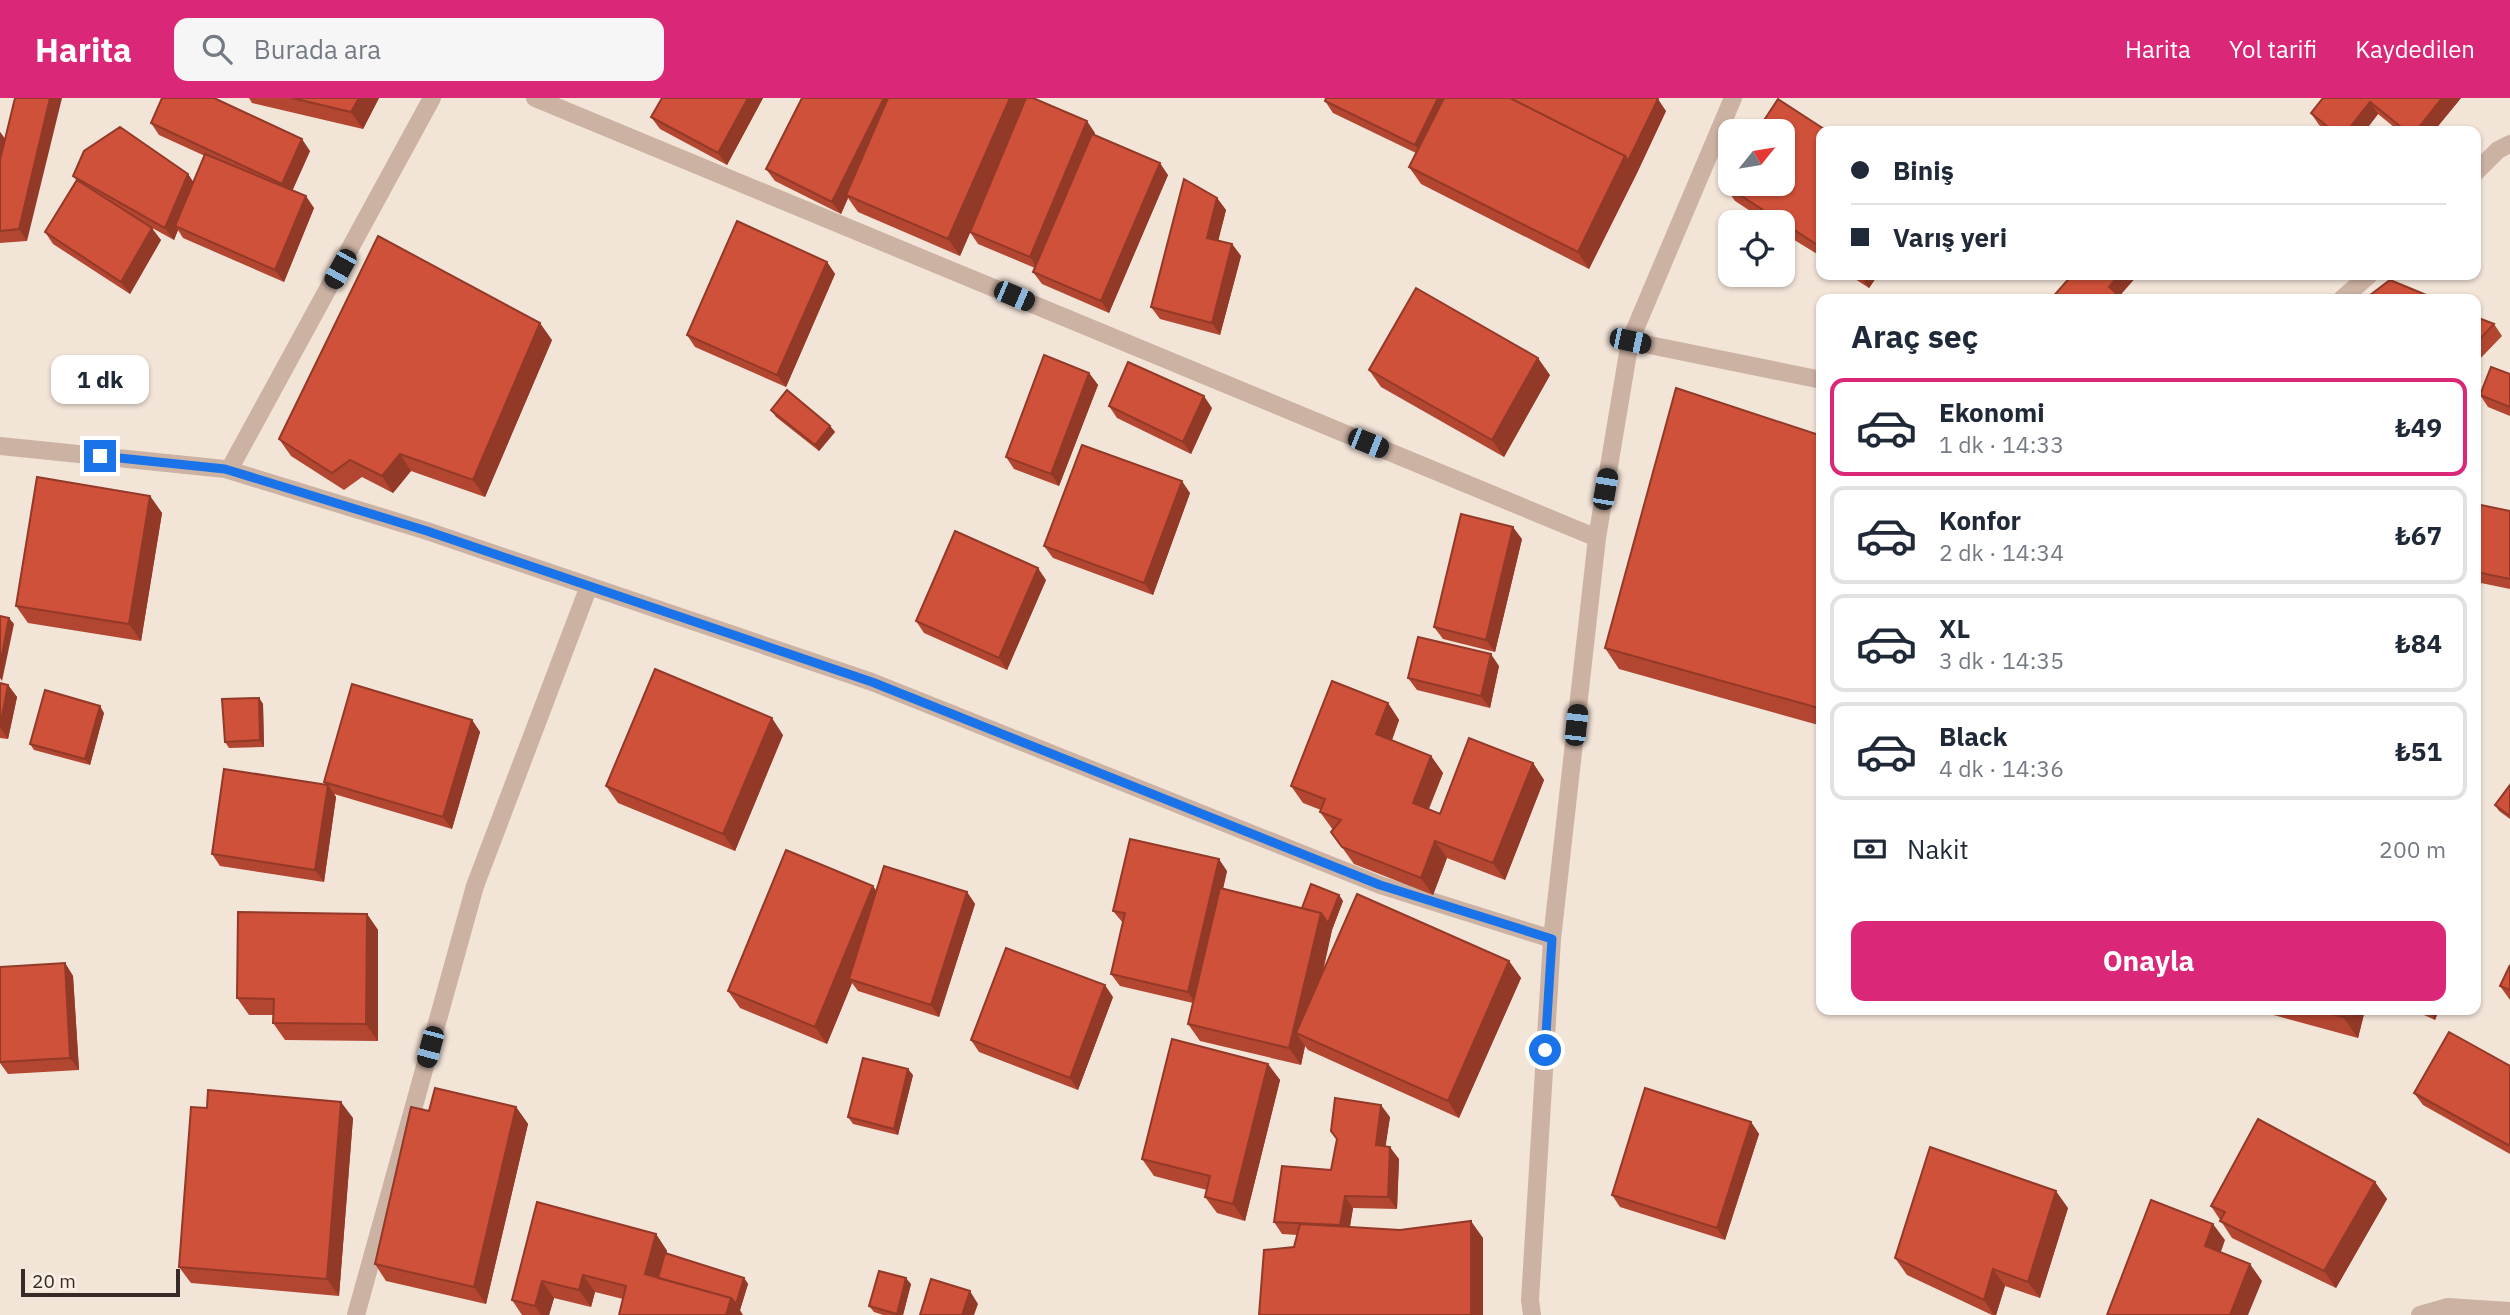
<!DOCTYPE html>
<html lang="tr">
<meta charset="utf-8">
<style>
:root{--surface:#fff;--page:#f6f6f7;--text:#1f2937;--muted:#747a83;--line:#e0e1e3;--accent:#db2777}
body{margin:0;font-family:"IBM Plex Sans",sans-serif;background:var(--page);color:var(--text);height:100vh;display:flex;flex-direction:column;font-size:26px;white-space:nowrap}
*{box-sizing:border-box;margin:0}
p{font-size:23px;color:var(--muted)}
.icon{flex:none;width:38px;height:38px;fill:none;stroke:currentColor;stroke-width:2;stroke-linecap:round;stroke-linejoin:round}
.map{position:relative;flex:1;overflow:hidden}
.panel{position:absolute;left:1816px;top:196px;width:665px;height:721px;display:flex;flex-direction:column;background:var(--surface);border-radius:14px;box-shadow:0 2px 5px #0004}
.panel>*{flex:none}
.top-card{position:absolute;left:1816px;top:28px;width:665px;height:154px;border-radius:14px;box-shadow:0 2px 5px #0004;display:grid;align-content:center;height:154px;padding:0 35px;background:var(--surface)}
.needle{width:46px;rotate:60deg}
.tools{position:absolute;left:1718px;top:21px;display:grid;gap:14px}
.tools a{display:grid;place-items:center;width:77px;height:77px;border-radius:14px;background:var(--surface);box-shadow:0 2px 5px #0004;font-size:35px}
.scale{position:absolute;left:21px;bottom:18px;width:159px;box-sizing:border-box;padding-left:7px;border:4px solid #372a26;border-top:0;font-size:19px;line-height:24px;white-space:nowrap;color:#372a26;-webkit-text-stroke:5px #fbefe5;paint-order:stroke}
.end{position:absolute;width:32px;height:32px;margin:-16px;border:9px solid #1a73e8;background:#fff;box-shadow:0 0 0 4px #fff}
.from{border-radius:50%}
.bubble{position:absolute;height:49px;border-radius:14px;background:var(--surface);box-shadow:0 2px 5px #0004;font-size:23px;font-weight:800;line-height:49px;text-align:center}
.car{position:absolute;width:21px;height:42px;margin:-21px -10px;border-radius:9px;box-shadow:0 0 5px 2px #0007;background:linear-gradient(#222 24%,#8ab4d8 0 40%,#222 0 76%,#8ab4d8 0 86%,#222 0)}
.top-card b{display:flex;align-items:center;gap:24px;height:66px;font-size:26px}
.top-card b+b{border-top:2px solid var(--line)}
.top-card i{width:18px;height:18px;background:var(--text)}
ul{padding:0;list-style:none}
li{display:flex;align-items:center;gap:21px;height:98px;margin:0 14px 10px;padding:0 21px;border:4px solid var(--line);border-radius:14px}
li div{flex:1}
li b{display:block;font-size:26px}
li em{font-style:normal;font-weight:800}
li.active{border-color:var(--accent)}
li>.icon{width:63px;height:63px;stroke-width:1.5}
h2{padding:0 35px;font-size:32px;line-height:84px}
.pay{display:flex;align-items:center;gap:18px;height:77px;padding:0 35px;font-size:26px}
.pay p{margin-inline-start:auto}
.button{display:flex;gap:14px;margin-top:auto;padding:14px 35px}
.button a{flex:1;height:80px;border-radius:14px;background:var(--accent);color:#fff;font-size:28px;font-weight:800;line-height:80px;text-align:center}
header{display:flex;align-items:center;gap:42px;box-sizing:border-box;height:98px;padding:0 35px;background:var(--accent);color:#fff}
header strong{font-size:33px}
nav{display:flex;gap:38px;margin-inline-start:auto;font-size:24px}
.search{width:490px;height:63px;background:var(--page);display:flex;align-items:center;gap:18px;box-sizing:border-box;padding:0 24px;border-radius:14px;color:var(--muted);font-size:26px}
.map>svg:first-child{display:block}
</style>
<header>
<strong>Harita</strong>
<div class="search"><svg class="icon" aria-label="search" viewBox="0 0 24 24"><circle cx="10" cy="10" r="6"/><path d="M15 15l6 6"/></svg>Burada ara</div>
<nav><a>Harita</a><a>Yol tarifi</a><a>Kaydedilen</a></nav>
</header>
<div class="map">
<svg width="2510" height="1217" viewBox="0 0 2510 1217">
<rect width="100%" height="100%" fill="#f3e4d8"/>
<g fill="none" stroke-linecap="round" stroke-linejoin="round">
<path stroke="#ccb2a3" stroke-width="18" d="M535,0L1597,440
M2476,74L2498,52L2510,46
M2342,201L2369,177
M1630,243L1822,282
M0,348L225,371L427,433L872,584L1380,787L1552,841
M229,372L432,0
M356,1217L475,788L589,488
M1532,1217L1530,1202L1552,841L1597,440L1630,243L1733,0
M2420,1217L2448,1209L2510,1213"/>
</g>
<path fill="#b34631" d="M249,0H379L363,31L252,5Z
M662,0H763L727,67L660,31L651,19Z
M2323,0H2461L2434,33H2399L2378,16L2365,33H2327L2319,27L2311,15Z
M1325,3L1666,13L1637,75L1589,171L1421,86L1409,69L1416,55L1333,15Z
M151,25L310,53L292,93L314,110L284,184L183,140L178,132L174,142L145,126L161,142L130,196L53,146L45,134L77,83L73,78L188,76L193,84L205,58L159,37Z
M1822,33V159L1783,135V124H1767L1735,103L1723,86Z
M0,34L5,41L27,143L0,145Z
M1095,35L1094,37L1168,77L1109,215L1042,186L1033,174L1035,170L978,146L970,134L960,158L858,114L848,100L841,116L775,83L766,71Z
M1217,100L1226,112L1218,142L1232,146L1241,158L1220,237L1160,221L1151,209Z
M827,164L835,176L786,289L695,249L687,237Z
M1849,177H1878L1869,190Z
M2476,219L2494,226L2502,238L2476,265Z
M552,242L485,399L411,373L393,395L362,379L344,392L291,358L279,341Z
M1369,272L1550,277L1504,359L1381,289Z
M1089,275L1098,287L1059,388L1014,371L1006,359Z
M2510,276V318L2488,309L2480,297Z
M1109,308L1212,310L1191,356L1117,320Z
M771,312L830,328L835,334L819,353L776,319Z
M1822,338V628L1619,571L1605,550Z
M1190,395L1153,497L1053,460L1044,448Z
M150,398L162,415L141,543L28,525L16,508Z
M2476,406L2510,413V491L2476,484Z
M1522,441L1495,554L1443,541L1434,529Z
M1046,482L1007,572L924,535L916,523Z
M1499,568L1490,610L1417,592L1408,580Z
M0,585L8,587L17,599L8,641L0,640Z
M259,600L263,606L264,649L229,650L225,644Z
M1388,605L1399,622L1392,642L1431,658L1443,675L1429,711L1440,716L1533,665L1544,682L1505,782L1447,760L1433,797L1354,766L1331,734L1333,732L1320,714L1321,712L1303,705L1291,688Z
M104,615L90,667L34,652L30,646Z
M472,622L480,634L452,731L334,696L336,699L324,784L220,768L212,756L326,687L324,684Z
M783,637L735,753L618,705L606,688Z
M2510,687V721L2499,713L2495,707Z
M1227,773L1223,791L1302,810L1339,797L1343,803L1332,832L1323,874L1509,863L1521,880L1459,1020L1308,952L1305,948L1301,967L1200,943L1188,926L1193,905L1120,888L1111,876L1123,825L1113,813Z
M877,793L967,794L975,806L939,919L858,893L852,885L827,946L740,910L728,893Z
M367,816L378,832V943L285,942L273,925V917H249L237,900Z
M65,865L73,878L79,972L8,976L0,965V869Z
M2510,867V902L2500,888Z
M1113,899L1078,992L979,954L971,942Z
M2255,912H2365L2358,940Z
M2413,912H2439L2435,922Z
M1268,966L1280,982L1245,1123L1217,1115L1205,1099L1207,1092L1154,1078L1142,1061Z
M2510,968V1056L2423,1007L2414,995Z
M913,977L898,1037L853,1026L848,1019Z
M516,1009L528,1026L486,1206L386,1183L375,1166L429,1013Z
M207,1010L353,1020L339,1198L191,1185L179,1169Z
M1390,1019L1385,1049L1399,1061L1397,1111L1353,1110L1350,1129L1483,1140L1294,1149L1297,1137L1282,1136L1274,1124L1331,1072L1337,1042L1331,1033Z
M1751,1024L1759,1036L1725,1142L1620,1109L1612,1097Z
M2375,1084L2387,1101L2336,1190L2232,1140L2211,1108Z
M537,1104L656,1136L667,1153V1156L744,1180L748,1186L740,1212L623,1201L595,1194L591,1209L554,1200L549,1217H522L512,1202Z
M2068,1110L2040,1200L2005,1188L1996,1217H1992L1907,1177L1895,1160Z
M911,1186L903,1217H883L874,1214L869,1208Z"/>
<path fill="#923928" d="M50,0H62L27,143L19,131Z
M359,0H379L363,31L351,14Z
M748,0H763L727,67L718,55Z
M884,0H898L846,97L848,100L841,116L832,104Z
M1010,0H1029L960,158L948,141Z
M1438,0H1445L1424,59L1415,47Z
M2442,0H2461L2434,33H2416Z
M1658,1L1666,13L1637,75L1589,171L1578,154L1625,58Z
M2370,4L2378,16L2365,33H2347Z
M1087,23L1095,35L1038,171L1030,159Z
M0,34L8,45L0,82Z
M302,41L310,53L290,98L282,86Z
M1160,65L1168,77L1109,215L1101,203Z
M188,76L196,88L175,128L178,132L174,142L165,130Z
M306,98L314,110L284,184L275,172Z
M1217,100L1226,112L1216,152L1207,140Z
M152,130L161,142L130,196L121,184Z
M1232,146L1241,158L1220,237L1212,225Z
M827,164L835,176L786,289L777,277Z
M1860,177H1878L1869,190Z
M2119,177H2138L2117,201L2109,189Z
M540,225L552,242L485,399L473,382Z
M1538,260L1550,277L1504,359L1492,342Z
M1089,275L1098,287L1059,388L1051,376Z
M1204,298L1212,310L1191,356L1183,344Z
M830,328L835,334L819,353L815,347Z
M400,356L411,373L393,395L382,378Z
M1182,383L1190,395L1153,497L1144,485Z
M150,398L162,415L141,543L129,526Z
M1513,429L1522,441L1495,554L1486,542Z
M1038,470L1046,482L1007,572L999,560Z
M9,520L14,526L2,583L0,580V567Z
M1491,556L1499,568L1490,610L1481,598Z
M8,587L17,599L8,641L0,629Z
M259,600L263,606L264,649L260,642Z
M1388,605L1399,622L1388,653L1376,636Z
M100,608L104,615L90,667L85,661Z
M772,620L783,637L735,753L723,736Z
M472,622L480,634L452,731L443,719Z
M1431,658L1443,675L1424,722L1413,705Z
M1533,665L1544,682L1505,782L1493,765Z
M328,687L336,699L324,784L315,772Z
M1435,743L1447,760L1433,797L1421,780Z
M1219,761L1227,773L1196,906L1188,894Z
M873,788L885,805L849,881L852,885L827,946L815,929Z
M967,794L975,806L939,919L931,907Z
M1339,797L1343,803L1332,832L1307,940L1296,935L1305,948L1301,967L1289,950L1321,815Z
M367,816L378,832V943L366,926Z
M1509,863L1521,880L1459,1020L1448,1003Z
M65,865L73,878L79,972L70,960Z
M1105,887L1113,899L1078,992L1070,980Z
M2345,912H2365L2358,940L2343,919Z
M2432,912H2439L2435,922L2431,915Z
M1268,966L1280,982L1245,1123L1233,1106Z
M908,971L913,977L898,1037L894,1031Z
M341,1004L353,1020L339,1198L327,1181Z
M1381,1007L1390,1019L1384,1059L1376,1047Z
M516,1009L528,1026L486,1206L474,1189Z
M1751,1024L1759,1036L1725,1142L1717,1130Z
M1390,1049L1399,1061L1397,1111L1388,1099Z
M2375,1084L2387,1101L2336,1190L2324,1173Z
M2056,1093L2068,1110L2040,1200L2028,1184Z
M1345,1098L1353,1110L1348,1139L1340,1127Z
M1471,1123L1483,1140V1217H1471Z
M2213,1126L2225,1142L2217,1165L2205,1148Z
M656,1136L667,1153L660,1183L645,1176Z
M2250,1166L2262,1183L2248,1217H2230Z
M1993,1171L2005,1188L1996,1217H1994L1984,1202Z
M583,1177L595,1194L591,1209L579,1192Z
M744,1180L748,1186L740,1212L743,1217H726L731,1200Z
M906,1180L911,1186L903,1217H898L897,1216Z
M542,1183L554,1200L549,1217H541L535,1208Z
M970,1193L978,1206L974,1217H962Z"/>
<path fill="#d05139" stroke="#923928" stroke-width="2" d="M15,0H50L19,131L0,133V62Z
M162,0H214L302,41L282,86L151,25Z
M292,0H359L351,14Z
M662,0H748L718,55L651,19Z
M802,0H884L832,104L766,71Z
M888,0H1010L948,141L846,97Z
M1026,0H1033L1087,23L1030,159L970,134Z
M1326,0H1438L1415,47L1325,3Z
M1444,0H1510L1625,58L1578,154L1409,69Z
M1510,0H1656L1658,1L1628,63L1625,58Z
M2323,0H2442L2416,33H2406L2370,4L2347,33H2333L2311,15Z
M1778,1L1827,33H1822V150L1723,86L1731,74V86H1783V33H1757Z
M120,29L188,76L165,130L73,78L84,53Z
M1092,36L1160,65L1101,203L1033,174Z
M205,56L306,98L275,172L175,128Z
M1184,81L1217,100L1207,140L1232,146L1212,225L1151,209Z
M77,82L152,130L121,184L45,134Z
M737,123L827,164L777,277L687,237Z
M378,138L540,225L473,382L400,356L382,378L350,362L332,375L279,341Z
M2072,177H2119L2109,189L2123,201H2051Z
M2390,182L2436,201H2365Z
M1416,190L1538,260L1492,342L1369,272Z
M2476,219L2494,226L2476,245Z
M1044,257L1089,275L1051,376L1006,359Z
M1128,264L1204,298L1183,344L1109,308Z
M2491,269L2510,276V309L2480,297Z
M1676,290L1822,338V611L1605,550Z
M787,292L830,328L815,347L771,312Z
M1082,347L1182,383L1144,485L1044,448Z
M37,379L150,398L129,526L16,508Z
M2476,406L2510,413V481L2476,474Z
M1461,416L1513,429L1486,542L1434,529Z
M955,433L1038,470L999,560L916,523Z
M0,518L9,520L0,567Z
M1418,539L1491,556L1481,598L1408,580Z
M655,571L772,620L723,736L606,688Z
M1332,583L1388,605L1376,636L1431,658L1413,705L1440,716L1469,640L1533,665L1493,765L1435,743L1421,780L1342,749L1331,734L1341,722L1320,714L1325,701L1291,688Z
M0,585L8,587L0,629Z
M352,586L472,622L443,719L324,684Z
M45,592L100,608L85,661L30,646Z
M259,600L260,642L225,644L222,601Z
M224,671L328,687L315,772L212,756Z
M2510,687V718L2495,707Z
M1130,741L1219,761L1188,894L1111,876L1125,815L1113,813Z
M786,752L873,788L815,929L728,893Z
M884,768L967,794L931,907L849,881Z
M1311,786L1339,797L1328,825L1321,815L1302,810Z
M1220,790L1321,815L1289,950L1188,926Z
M1357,796L1509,863L1448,1003L1296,935Z
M238,814L367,816L366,926L273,925L274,901L237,900Z
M1006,850L1105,887L1070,980L971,942Z
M65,865L70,960L0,964V869Z
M2510,867V892L2500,888Z
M2316,912H2345L2343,919Z
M2422,912H2432L2431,915Z
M2449,934L2510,968V1048L2414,995Z
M1172,941L1268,966L1233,1106L1205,1099L1210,1078L1142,1061Z
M863,960L908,971L894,1031L848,1019Z
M435,990L516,1009L474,1189L375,1166L411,1009L429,1013Z
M1645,990L1751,1024L1717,1130L1612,1097Z
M208,992L341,1004L327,1181L179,1169L191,1009L207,1010Z
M1335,1000L1381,1007L1376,1047L1390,1049L1388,1099L1345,1098L1340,1127L1274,1124L1282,1068L1331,1072L1337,1041L1331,1033Z
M2258,1021L2375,1084L2324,1173L2220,1123L2225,1114L2211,1108Z
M1930,1049L2056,1093L2028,1184L1993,1171L1984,1202L1895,1160Z
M2151,1102L2213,1126L2205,1148L2250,1166L2230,1217H2107Z
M537,1104L656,1136L645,1176L731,1200L726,1217H619L626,1188L583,1177L579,1192L542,1183L535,1208L512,1202Z
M1471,1123V1217H1259L1264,1152L1294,1149L1300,1126L1400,1132Z
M665,1155L744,1180L736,1206L731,1200L658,1180Z
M879,1173L906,1180L897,1216L869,1208Z
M931,1181L970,1193L962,1217H920Z"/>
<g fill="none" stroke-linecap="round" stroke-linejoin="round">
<path stroke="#1a73e8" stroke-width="9" d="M100,358L225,371L427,433L872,584L1380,787L1552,841L1545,952"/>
</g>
</svg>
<div class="tools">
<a><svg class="needle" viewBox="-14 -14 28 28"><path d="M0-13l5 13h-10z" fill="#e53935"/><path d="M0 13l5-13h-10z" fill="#747a83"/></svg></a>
<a><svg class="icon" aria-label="locate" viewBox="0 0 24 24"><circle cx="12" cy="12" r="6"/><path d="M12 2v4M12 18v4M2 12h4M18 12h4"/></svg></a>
</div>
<div class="scale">20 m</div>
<i class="end from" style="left:1545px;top:952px"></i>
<i class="end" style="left:100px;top:358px"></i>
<div class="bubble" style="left:51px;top:257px;width:98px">1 dk</div>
<i class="car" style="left:340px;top:171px;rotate:209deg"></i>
<i class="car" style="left:1014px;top:198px;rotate:113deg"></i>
<i class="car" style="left:1630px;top:243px;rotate:102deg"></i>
<i class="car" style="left:1368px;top:345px;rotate:112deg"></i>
<i class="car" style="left:1605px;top:391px;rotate:10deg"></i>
<i class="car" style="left:1576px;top:627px;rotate:6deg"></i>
<i class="car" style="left:430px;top:949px;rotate:195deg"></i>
<div class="top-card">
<b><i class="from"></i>Biniş</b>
<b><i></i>Varış yeri</b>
</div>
<section class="panel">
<h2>Araç seç</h2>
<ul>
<li class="active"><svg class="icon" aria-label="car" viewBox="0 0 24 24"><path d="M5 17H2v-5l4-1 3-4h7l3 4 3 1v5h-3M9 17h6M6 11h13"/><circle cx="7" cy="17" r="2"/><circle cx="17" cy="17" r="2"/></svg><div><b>Ekonomi</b><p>1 dk · 14:33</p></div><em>₺49</em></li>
<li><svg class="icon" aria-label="car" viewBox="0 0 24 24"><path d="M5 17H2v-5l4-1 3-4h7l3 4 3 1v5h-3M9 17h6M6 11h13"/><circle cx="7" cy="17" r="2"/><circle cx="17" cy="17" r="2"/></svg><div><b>Konfor</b><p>2 dk · 14:34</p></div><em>₺67</em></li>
<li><svg class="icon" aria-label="car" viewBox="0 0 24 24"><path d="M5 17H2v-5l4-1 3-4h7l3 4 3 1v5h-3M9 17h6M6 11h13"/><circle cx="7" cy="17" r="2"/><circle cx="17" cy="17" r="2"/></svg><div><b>XL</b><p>3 dk · 14:35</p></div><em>₺84</em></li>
<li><svg class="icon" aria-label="car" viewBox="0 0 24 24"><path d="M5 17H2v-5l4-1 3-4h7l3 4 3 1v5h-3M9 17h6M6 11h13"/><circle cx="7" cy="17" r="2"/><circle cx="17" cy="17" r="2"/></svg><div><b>Black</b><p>4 dk · 14:36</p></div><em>₺51</em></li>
</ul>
<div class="pay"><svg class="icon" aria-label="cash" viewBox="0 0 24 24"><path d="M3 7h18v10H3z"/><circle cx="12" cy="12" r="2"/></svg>Nakit<p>200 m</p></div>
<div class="button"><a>Onayla</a></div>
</section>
</div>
